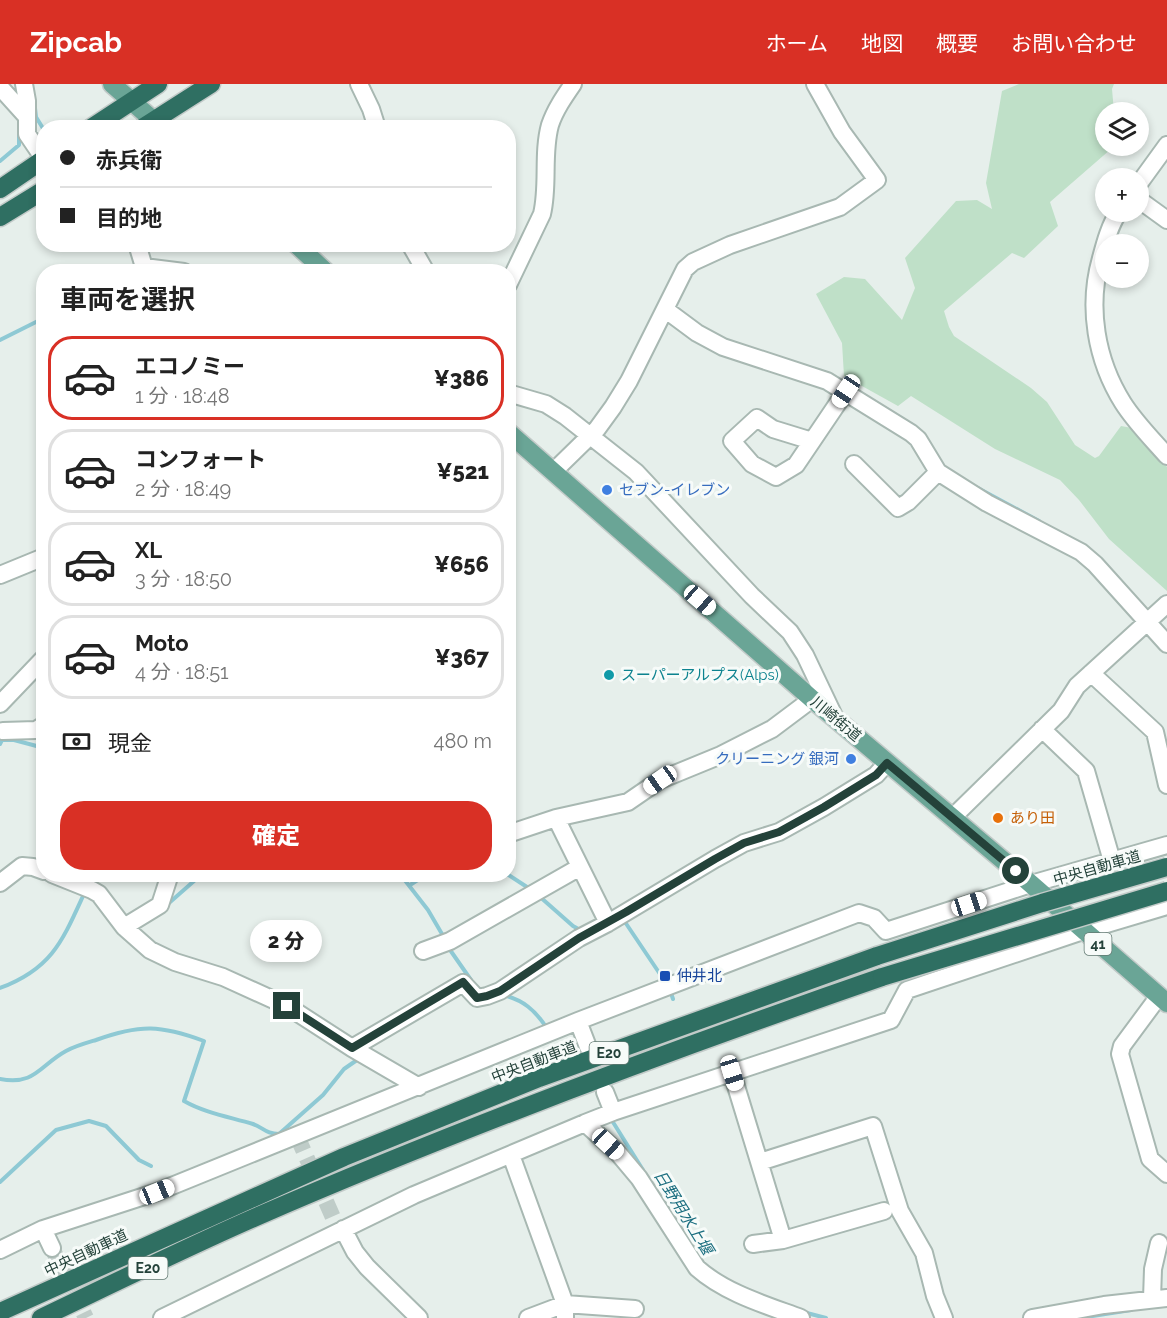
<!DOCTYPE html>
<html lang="ja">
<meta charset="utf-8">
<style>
:root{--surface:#fff;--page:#f2f2f2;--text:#222;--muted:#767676;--line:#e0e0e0;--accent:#d93025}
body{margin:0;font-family:Raleway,"Noto Sans JP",sans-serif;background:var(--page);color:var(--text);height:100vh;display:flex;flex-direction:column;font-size:22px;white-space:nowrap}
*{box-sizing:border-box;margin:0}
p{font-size:20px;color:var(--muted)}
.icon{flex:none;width:33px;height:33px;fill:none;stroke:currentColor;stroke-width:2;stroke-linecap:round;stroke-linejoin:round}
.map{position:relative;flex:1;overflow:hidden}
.drawer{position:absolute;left:36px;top:180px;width:480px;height:618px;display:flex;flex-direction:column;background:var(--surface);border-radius:24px;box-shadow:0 3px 9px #0003}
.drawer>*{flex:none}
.top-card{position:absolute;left:36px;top:36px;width:480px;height:132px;border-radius:24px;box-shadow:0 3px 9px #0003;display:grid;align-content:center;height:132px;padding:0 24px;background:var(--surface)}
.controls{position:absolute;left:1095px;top:18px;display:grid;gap:12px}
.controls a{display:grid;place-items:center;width:54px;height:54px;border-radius:50%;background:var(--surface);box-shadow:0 3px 9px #0003;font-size:30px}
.end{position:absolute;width:27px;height:27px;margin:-14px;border:8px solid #24423a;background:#fff;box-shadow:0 0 0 3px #fff}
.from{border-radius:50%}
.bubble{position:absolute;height:42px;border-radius:21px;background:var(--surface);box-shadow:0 3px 9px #0003;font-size:20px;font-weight:800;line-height:42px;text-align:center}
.car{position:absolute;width:18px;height:36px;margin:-18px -9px;border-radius:8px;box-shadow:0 0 4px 2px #0007;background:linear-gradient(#fff 24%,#345 0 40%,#fff 0 76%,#345 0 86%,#fff 0)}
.top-card b{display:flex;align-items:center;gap:21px;height:57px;font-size:22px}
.top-card b+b{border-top:2px solid var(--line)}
.top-card i{width:15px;height:15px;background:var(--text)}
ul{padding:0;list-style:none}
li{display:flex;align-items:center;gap:18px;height:84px;margin:0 12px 9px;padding:0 12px;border:3px solid var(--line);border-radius:24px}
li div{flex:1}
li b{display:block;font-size:22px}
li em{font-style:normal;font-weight:800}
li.current{border-color:var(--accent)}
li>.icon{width:54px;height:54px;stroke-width:1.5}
h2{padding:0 24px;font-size:27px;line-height:72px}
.pay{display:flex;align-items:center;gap:15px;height:66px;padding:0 24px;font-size:22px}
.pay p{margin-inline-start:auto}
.cta{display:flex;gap:12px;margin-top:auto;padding:12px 24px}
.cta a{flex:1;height:69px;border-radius:24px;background:var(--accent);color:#fff;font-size:24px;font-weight:800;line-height:69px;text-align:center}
header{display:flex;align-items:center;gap:36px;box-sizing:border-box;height:84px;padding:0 30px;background:var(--accent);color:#fff}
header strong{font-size:28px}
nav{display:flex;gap:33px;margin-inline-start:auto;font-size:21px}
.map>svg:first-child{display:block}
</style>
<header>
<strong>Zipcab</strong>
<nav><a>ホーム</a><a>地図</a><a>概要</a><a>お問い合わせ</a></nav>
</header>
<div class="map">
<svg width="1167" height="1234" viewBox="0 0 1167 1234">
<rect width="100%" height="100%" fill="#e6efeb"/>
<path fill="#bfe0c8" d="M1019,0H1114L1112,5L1114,28H1106V62H1111V65L1050,118L1058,142L1024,174L1012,169L944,227L949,243L954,252L1031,304L1047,318L1075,361L1095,374L1099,372L1121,342L1132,344L1167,383V507L1109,455L1079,416L1060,396L995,365L911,312L898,322L844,292L842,259L816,210L844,193L865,195L902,236L915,204L905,174L956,117L977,116L992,125L986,99L1002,7Z"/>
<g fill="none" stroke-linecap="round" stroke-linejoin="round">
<path stroke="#8ec9d4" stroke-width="4" d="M35,24L36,33L44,46
M0,77L19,61V50
M0,256L44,234
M883,323L915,343
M974,402L1039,437
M0,660L2,656H14L44,664
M400,790L428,826L442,850
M507,790L530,805
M410,801L427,790
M539,812L573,842L582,847
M169,819L202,790
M622,839L625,838L666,899
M448,863L471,896
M0,904C51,885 62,858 83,812
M503,911C523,916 535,926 546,943L549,942
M672,912L673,915
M0,995C35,1002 40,981 66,967C75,962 86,959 96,956C140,940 161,941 204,957L184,1017C205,1029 230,1033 253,1040C264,1044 266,1050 279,1050L323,1011L344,985L357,976
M611,1035L643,1086
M0,1098L56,1046L89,1037L106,1042L139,1076L151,1082
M803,1228L826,1234
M1080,1234L1131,1226"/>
<path stroke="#bfccc8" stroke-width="16" stroke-dasharray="16 8" stroke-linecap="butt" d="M297,1052L339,1147
M52,1164L86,1234"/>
<g stroke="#a8b8b2" stroke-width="20">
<path id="minor" d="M24,0L27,17V50L44,75
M359,0L371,25L377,44
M0,3L27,33
M1138,101L1167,61
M1138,115L1167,136
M1119,128C1110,140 1105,159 1101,174C1087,223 1096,276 1123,319C1135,338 1152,355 1167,372
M137,160L144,183L184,188
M410,160L426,188
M508,201L542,130C549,101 542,70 550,41C555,26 564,13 573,0
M666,226L697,249L723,263L827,297L911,349L918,355L938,388L987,419L1081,468L1095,480L1167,560
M508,309L546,320L565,332L636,388L752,512L790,548L805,571L834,632
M812,357L773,345L757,334L732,357L752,380L776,393L796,381L846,307
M854,380L898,424L908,418L938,388
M554,387L597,345L613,323L629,297L685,185L693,178L730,161L840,123L877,96L842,48L815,0
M0,491L44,473
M1091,589L1155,648L1167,701
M0,620L44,574
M1042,645L1086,687L1112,777
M3,647L36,646L44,641
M953,733L1061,627L1077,602L1167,520
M556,734L608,839
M508,750L556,734L628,718L660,696L721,671L772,645L812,615
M52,790L92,806L99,810L124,843L150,866L175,878L223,893L287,922L352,964L419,1003
M0,799L22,782L33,783L44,787
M124,843L160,821L170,790
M423,867L450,857L580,783
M1159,912L1122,962L1120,970L1150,1075L1167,1090
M578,937L588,963
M352,964L463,899L477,914L487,912L500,907L579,854L608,839L715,775L744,759L779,748L824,723L876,691L887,679
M732,989L783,1156
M605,1008L613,1028
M585,1039L618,1069L639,1094L697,1184C725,1209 766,1221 801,1234
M511,1071L565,1220L635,1225
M760,1078L873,1042L900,1127L924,1169L935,1212L944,1234
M43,1145L52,1164
M343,1145L355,1168L367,1183L419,1234
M753,1160L783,1156L884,1127
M0,1166L43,1145L157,1108L578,937L859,829L874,834L886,847L1031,800L1167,761
M1152,1215L1153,1185L1159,1159
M162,1234L414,1111L585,1039L613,1028L891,936L907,906L1083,847L1167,822
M528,1234L565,1220V1234
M1032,1234L1104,1221L1167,1214"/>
</g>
<g stroke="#c2cac8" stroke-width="21">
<path id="major" d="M112,0L162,44
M296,160L326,188
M508,348L812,615L1031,800L1167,919"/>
</g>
<g stroke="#c2cac8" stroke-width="21">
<path id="highway" d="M91,44L158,0
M142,44L211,0
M0,105L44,75
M0,133L44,106
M0,1228L344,1073L539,994L877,872
M41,1234C112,1200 183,1165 256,1133C461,1044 671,966 882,893"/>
</g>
<use href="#minor" stroke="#fff" stroke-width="16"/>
<use href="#major" stroke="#6aa596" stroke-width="18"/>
<use href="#highway" stroke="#2f6f62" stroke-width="18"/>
<g stroke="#c2cac8" stroke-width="21" stroke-linecap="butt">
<path id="highway-bridge" d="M877,872L1042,819L1167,783
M882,893L1167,807"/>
</g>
<use href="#highway-bridge" stroke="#2f6f62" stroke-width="18"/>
</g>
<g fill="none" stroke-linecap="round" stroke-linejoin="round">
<path stroke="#24423a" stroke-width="8" d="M287,922L352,964L463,898L477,914L487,912L500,907L579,854L626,828L715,775L744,759L779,748L824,723L876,691L887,679L1016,787"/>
</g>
<g fill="#3f7fe0" stroke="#f7fbf9" stroke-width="2">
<circle cx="607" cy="406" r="6"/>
<circle cx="851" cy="675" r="6"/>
</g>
<circle fill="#0f9aa8" stroke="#f7fbf9" stroke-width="2" cx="609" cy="591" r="6"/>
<circle fill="#e8710a" stroke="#f7fbf9" stroke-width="2" cx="998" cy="734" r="6"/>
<rect fill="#1a4fb4" stroke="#f7fbf9" stroke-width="2" x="659" y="886" width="12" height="12" rx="3"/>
<g text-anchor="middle" stroke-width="6" stroke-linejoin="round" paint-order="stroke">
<g fill="#f7fbf9" stroke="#637a73" stroke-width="1.5">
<rect x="1084.5" y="849" width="27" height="22" rx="4.5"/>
<rect x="589.5" y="958" width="39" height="22" rx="4.5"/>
<rect x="128.5" y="1173" width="39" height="22" rx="4.5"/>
</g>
<g font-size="14" font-weight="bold" fill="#24423a">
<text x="1098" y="865">41</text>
<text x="609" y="974">E20</text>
<text x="148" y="1189">E20</text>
</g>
<g font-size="15" fill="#366cbe" stroke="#f7fbf9" text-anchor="start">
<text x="619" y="411">セブン-イレブン</text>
<text x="839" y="680" text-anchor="end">クリーニング 銀河</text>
</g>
<g font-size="15" fill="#0d838f" stroke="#f7fbf9" text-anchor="start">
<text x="621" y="596">スーパーアルプス(Alps)</text>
</g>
<g font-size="15" fill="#24423a" stroke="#f7fbf9">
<text transform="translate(836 635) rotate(40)" y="5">川崎街道</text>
<text transform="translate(1097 784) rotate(-16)" y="5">中央自動車道</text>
<text transform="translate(534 978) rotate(-21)" y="5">中央自動車道</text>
<text transform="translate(86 1169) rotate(-25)" y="5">中央自動車道</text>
</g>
<g font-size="15" fill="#c56008" stroke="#f7fbf9" text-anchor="start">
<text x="1010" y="739">あり田</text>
</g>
<g font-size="15" fill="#164399" stroke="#f7fbf9" text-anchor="start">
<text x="677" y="897">仲井北</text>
</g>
<g font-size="16" font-style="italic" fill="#1c6f80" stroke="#f7fbf9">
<text transform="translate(684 1128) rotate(58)" y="6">日野用水上堰</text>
</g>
</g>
</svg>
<div class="controls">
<a><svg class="icon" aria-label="layers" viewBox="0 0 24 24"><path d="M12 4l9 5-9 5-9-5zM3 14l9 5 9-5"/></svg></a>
<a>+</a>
<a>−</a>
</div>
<i class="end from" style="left:1016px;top:787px"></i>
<i class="end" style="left:287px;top:922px"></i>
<div class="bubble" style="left:250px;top:836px;width:72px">2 分</div>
<i class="car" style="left:846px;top:307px;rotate:214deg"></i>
<i class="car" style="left:700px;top:516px;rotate:131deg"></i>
<i class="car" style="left:660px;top:696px;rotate:235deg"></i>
<i class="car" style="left:969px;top:820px;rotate:72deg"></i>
<i class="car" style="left:732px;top:989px;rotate:163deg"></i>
<i class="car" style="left:608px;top:1060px;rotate:133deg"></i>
<i class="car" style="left:157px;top:1108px;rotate:68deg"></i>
<div class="top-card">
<b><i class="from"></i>赤兵衛</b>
<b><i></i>目的地</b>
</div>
<section class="drawer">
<h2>車両を選択</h2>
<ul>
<li class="current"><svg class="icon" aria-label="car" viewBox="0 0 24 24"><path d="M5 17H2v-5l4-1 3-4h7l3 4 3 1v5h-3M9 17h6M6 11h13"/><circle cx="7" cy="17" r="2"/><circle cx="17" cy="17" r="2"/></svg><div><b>エコノミー</b><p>1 分 · 18:48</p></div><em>¥386</em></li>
<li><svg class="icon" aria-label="car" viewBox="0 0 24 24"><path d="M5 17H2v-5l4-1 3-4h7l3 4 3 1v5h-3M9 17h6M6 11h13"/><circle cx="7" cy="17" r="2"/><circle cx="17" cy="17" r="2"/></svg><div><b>コンフォート</b><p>2 分 · 18:49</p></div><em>¥521</em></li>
<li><svg class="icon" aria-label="car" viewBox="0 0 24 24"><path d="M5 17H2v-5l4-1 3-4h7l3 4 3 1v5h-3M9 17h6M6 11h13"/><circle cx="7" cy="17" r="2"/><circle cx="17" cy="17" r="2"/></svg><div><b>XL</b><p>3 分 · 18:50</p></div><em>¥656</em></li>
<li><svg class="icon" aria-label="car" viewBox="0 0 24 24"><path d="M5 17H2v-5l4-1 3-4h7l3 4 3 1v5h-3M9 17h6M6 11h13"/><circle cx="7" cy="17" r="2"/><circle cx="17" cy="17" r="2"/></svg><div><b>Moto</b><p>4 分 · 18:51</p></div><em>¥367</em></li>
</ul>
<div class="pay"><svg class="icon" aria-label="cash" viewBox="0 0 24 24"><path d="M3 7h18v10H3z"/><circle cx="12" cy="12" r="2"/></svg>現金<p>480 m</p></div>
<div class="cta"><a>確定</a></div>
</section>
</div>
